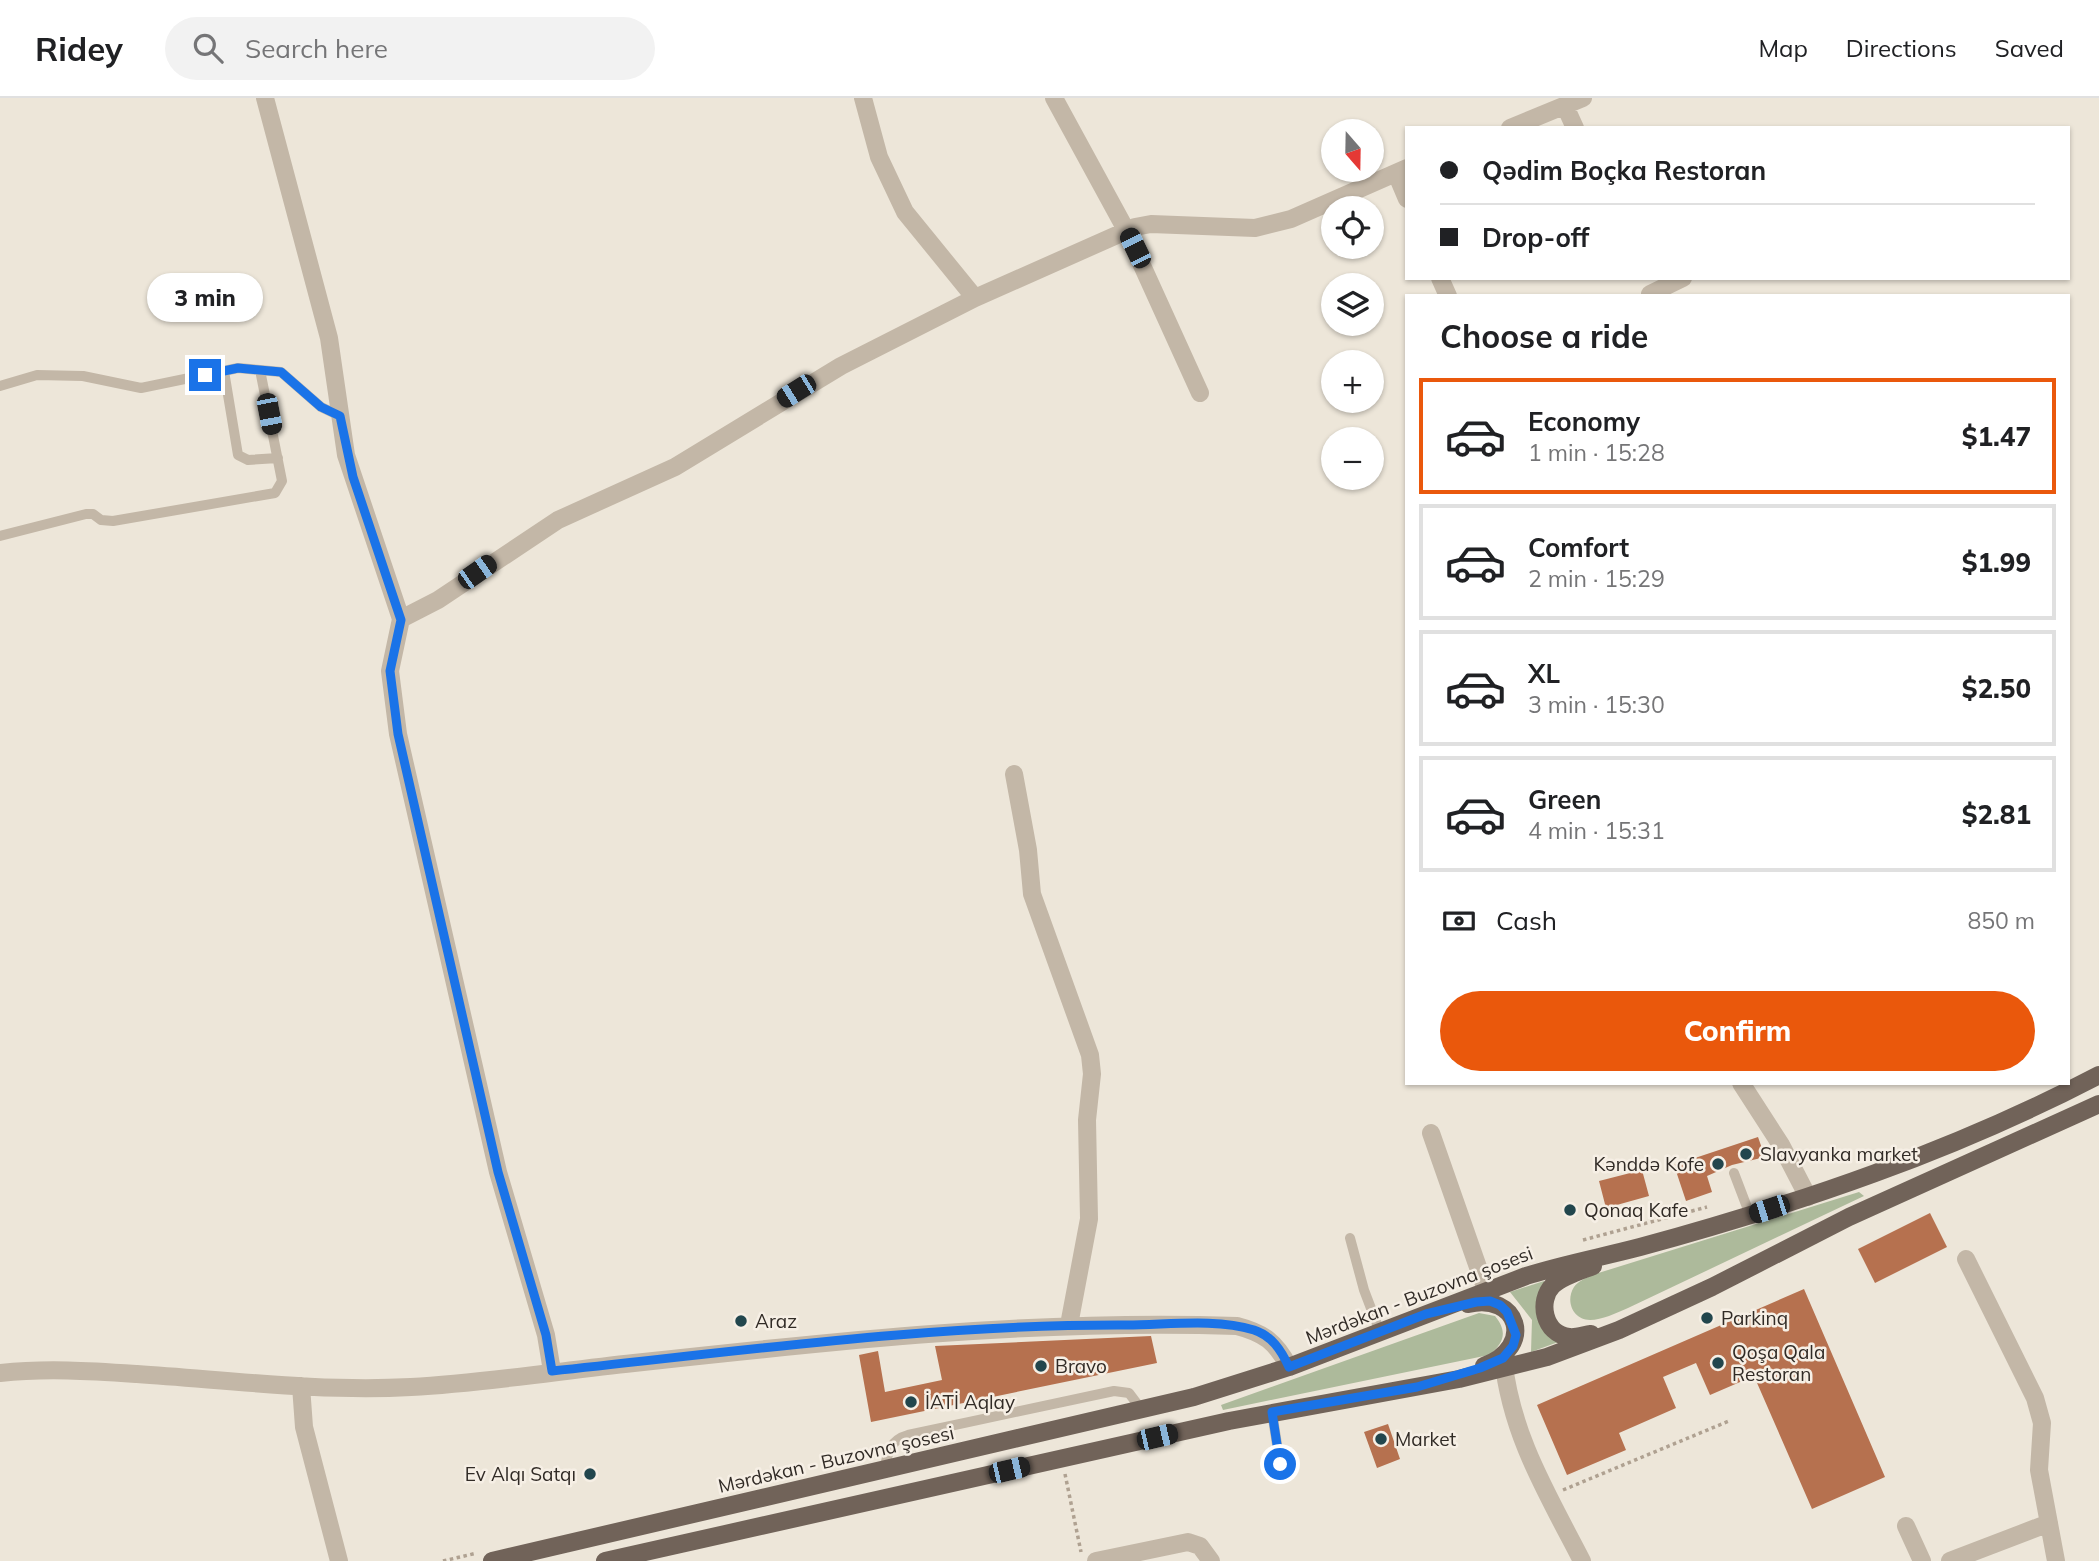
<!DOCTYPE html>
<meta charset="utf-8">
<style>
:root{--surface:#fff;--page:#f2f2f2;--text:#202124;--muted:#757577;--line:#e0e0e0;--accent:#ea580c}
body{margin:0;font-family:Mulish,sans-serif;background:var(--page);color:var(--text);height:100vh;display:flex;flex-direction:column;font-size:26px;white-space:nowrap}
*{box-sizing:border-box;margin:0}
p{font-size:23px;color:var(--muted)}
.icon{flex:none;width:38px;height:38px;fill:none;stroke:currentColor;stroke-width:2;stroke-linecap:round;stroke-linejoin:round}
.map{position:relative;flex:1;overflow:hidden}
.side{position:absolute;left:1405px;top:196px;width:665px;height:791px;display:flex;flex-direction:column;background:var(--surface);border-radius:0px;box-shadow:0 2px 5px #0004}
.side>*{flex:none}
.top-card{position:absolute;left:1405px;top:28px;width:665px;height:154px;border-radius:0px;box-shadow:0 2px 5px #0004;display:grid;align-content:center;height:154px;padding:0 35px;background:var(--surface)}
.needle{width:46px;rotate:160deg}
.controls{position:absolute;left:1321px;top:21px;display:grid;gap:14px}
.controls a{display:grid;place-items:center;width:63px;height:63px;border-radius:50%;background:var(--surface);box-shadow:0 2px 5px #0004;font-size:35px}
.end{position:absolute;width:32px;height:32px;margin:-16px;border:9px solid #1a73e8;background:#fff;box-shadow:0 0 0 4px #fff}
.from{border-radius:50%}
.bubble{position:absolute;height:49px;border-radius:24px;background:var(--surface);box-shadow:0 2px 5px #0004;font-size:23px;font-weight:800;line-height:49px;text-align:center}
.car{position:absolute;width:21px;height:42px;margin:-21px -10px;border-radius:9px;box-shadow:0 0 5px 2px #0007;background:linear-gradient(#222 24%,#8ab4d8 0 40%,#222 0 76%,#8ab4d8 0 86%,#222 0)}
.top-card b{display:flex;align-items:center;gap:24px;height:66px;font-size:26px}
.top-card b+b{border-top:2px solid var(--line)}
.top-card i{width:18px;height:18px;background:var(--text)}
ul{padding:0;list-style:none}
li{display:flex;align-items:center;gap:21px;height:116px;margin:0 14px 10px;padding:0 21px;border:4px solid var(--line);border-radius:0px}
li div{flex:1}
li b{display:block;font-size:26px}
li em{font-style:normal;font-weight:800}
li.selected{border-color:var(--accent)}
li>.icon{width:63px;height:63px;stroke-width:1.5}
h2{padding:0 35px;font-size:32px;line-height:84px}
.pay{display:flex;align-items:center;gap:18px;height:77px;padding:0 35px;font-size:26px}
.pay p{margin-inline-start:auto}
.button{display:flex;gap:14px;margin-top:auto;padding:14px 35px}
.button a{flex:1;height:80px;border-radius:42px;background:var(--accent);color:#fff;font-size:28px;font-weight:800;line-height:80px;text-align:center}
header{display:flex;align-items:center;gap:42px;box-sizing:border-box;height:98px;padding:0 35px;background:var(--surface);border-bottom:2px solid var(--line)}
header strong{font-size:33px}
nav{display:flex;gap:38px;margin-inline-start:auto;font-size:24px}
.search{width:490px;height:63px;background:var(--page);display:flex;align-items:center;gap:18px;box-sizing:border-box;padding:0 24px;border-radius:38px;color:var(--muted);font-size:26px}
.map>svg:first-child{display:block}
</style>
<header>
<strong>Ridey</strong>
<div class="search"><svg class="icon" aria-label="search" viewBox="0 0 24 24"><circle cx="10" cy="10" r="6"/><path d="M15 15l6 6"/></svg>Search here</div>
<nav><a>Map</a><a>Directions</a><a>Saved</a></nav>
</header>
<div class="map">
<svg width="2099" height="1463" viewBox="0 0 2099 1463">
<rect width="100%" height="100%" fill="#ede6d9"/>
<path fill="#adba9b" d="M1859,1094L1864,1098L1628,1210C1616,1215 1602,1222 1590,1222C1573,1222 1565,1203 1574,1189C1577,1184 1586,1180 1592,1177Z
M1544,1183L1543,1218L1561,1243L1531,1254L1532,1222L1510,1194Z
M1479,1215L1495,1218C1508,1234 1504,1245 1489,1257L1223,1312L1221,1307Z"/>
<path fill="#b6714f" d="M1758,1039L1765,1059L1732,1067L1707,1078L1712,1094L1686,1103L1674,1067Z
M1642,1072L1649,1098L1606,1110L1599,1083Z
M1930,1115L1947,1149L1875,1185L1858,1151Z
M1804,1191L1885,1379L1812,1411L1754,1278L1710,1297L1696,1265L1663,1279L1676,1310L1619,1335L1626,1352L1567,1377L1537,1307Z
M1151,1238L1157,1265L871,1324L859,1257L878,1253L885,1294L942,1282L935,1248Z
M1388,1326L1400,1361L1377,1370L1364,1334Z"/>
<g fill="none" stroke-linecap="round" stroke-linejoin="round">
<path stroke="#afa191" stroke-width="3.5" stroke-dasharray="3.5 3.5" stroke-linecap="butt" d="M1583,1142L1707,1109
M1065,1376L1081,1454
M1563,1392L1729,1323
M443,1463L477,1455"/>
<path stroke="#c3b7a7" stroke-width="10" d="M224,273L238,357L248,362L278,360
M0,288L37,277L83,278L141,290L238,270L260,272L281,274L321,309L340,318
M0,438L86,416H93L101,422L113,423L275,395L282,383L260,272
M1734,1075L1750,1117
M1350,1140L1364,1192L1380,1234
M1272,1314L1280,1366
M884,1372C888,1354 890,1342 908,1337L1114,1293L1129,1295L1141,1311"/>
<path stroke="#c3b7a7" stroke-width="18" d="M265,0L329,240L346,357L401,521L390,573L398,636L498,1074L546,1237L552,1273
M863,0L879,59L905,114L975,200
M1054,0L1126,132L1200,295
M1565,8L1575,30
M1510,30L1583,0
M1396,75L1407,101
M1440,180L1448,198
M1650,196L1683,180
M401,521L438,502L558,422L675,369L841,268L975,200L1135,129L1151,126L1255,130L1291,121L1407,70
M1014,676L1028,752L1032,796L1090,957L1092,976L1087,1022L1089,1121L1069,1227
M1741,985L1781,1047L1808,1099
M1431,1035L1486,1192
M1966,1161L2035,1300L2042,1325L2039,1372L2056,1463
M1503,1260C1511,1337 1547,1395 1582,1463
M0,1275C46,1270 91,1273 137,1276C228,1282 320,1294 411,1289C485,1285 559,1273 634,1265C834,1243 1035,1221 1237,1228C1264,1235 1276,1244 1289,1269
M301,1288L304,1329L339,1463
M1906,1428L1922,1463
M1096,1463L1188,1444L1200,1448L1211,1463
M1950,1463L2049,1425"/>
<path stroke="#716359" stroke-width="18" d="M1468,1206C1518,1194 1536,1248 1484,1268
M1591,1236C1584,1237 1575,1240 1569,1239C1544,1236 1537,1203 1553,1187C1563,1178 1580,1173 1593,1168
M492,1463L1194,1299L1289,1269L1526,1178C1564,1166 1602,1159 1640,1149C1798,1106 1954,1053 2099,977
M605,1463L1229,1323L1459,1281L1547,1259L1619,1232L1712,1189L1849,1119L2099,1006"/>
</g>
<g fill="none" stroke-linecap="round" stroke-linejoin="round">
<path stroke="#1a73e8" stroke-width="9" d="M205,277L238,270L281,274L321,309L340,318L353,379L401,522L390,573L398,636L498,1074L546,1237L552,1273C742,1253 935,1226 1127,1227C1167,1227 1215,1220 1254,1232C1272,1238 1281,1252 1289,1269L1426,1216L1476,1204L1490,1203L1500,1207L1507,1214L1516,1237L1513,1248L1503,1260L1480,1270L1417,1289L1272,1314L1280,1366"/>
</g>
<g fill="#22464d" stroke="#f6efe5" stroke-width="2.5">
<circle cx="1746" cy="1056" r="7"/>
<circle cx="1718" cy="1066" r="7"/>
<circle cx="1570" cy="1112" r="7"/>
<circle cx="1707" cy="1220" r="7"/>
<circle cx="741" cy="1223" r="7"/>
<circle cx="1718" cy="1265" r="7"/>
<circle cx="1041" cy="1268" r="7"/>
<circle cx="911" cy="1304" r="7"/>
<circle cx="1381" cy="1341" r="7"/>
<circle cx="590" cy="1376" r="7"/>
</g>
<g text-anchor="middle" stroke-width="5" stroke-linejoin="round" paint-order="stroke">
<g font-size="19" fill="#312b26" stroke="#f6efe5" text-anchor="start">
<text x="1760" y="1063">Slavyanka market</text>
<text x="1704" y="1073" text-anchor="end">Kənddə Kofe</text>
<text x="1584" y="1119">Qonaq Kafe</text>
<text x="1721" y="1227">Parkinq</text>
<text x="755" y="1230">Araz</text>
<text x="1732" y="1261">Qoşa Qala<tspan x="1732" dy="22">Restoran</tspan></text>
<text x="1055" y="1275">Bravo</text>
<text x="925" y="1311">İATİ Aqlay</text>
<text x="1395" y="1348">Market</text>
<text x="576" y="1383" text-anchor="end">Ev Alqı Satqı</text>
</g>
<g font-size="19" fill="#312b26" stroke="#f6efe5">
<text transform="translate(1419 1197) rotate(-21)" y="7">Mərdəkan - Buzovna şosesi</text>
<text transform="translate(836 1361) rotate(-13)" y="7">Mərdəkan - Buzovna şosesi</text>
</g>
</g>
</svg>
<div class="controls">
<a><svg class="needle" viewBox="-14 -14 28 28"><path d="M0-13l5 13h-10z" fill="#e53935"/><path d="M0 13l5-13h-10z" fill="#757577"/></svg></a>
<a><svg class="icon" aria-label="locate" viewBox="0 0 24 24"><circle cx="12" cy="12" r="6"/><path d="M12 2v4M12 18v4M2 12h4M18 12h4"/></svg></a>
<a><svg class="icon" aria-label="layers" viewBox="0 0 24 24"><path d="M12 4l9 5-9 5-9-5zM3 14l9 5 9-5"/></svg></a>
<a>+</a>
<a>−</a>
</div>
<i class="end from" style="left:1280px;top:1366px"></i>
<i class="end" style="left:205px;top:277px"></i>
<div class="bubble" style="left:147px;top:175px;width:116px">3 min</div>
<i class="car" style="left:1135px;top:150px;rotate:334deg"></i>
<i class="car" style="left:796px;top:293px;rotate:238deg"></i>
<i class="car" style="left:269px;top:316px;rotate:169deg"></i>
<i class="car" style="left:477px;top:474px;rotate:55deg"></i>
<i class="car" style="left:1769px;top:1111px;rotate:252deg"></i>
<i class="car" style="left:1157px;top:1339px;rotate:77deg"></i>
<i class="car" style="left:1009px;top:1372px;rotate:77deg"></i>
<div class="top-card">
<b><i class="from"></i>Qədim Boçka Restoran</b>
<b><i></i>Drop-off</b>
</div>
<section class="side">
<h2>Choose a ride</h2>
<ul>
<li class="selected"><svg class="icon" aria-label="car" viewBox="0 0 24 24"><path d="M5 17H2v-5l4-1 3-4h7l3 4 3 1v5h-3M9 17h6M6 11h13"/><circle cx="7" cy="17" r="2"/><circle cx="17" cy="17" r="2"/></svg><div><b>Economy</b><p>1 min · 15:28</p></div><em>$1.47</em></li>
<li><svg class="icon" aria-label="car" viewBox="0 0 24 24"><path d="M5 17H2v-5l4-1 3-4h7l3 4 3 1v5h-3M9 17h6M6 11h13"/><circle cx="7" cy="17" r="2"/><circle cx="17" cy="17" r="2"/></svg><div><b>Comfort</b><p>2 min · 15:29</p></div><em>$1.99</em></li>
<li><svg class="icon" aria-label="car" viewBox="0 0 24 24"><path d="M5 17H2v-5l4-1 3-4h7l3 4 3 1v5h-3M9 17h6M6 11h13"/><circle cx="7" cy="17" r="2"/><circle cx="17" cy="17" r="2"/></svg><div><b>XL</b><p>3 min · 15:30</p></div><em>$2.50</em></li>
<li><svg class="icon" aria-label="car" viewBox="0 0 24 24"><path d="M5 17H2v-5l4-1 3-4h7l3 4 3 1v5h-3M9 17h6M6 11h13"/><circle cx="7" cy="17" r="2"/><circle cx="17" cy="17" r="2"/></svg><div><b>Green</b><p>4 min · 15:31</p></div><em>$2.81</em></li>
</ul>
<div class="pay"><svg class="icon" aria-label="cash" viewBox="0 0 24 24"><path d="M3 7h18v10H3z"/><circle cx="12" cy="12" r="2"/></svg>Cash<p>850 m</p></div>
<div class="button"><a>Confirm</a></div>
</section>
</div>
